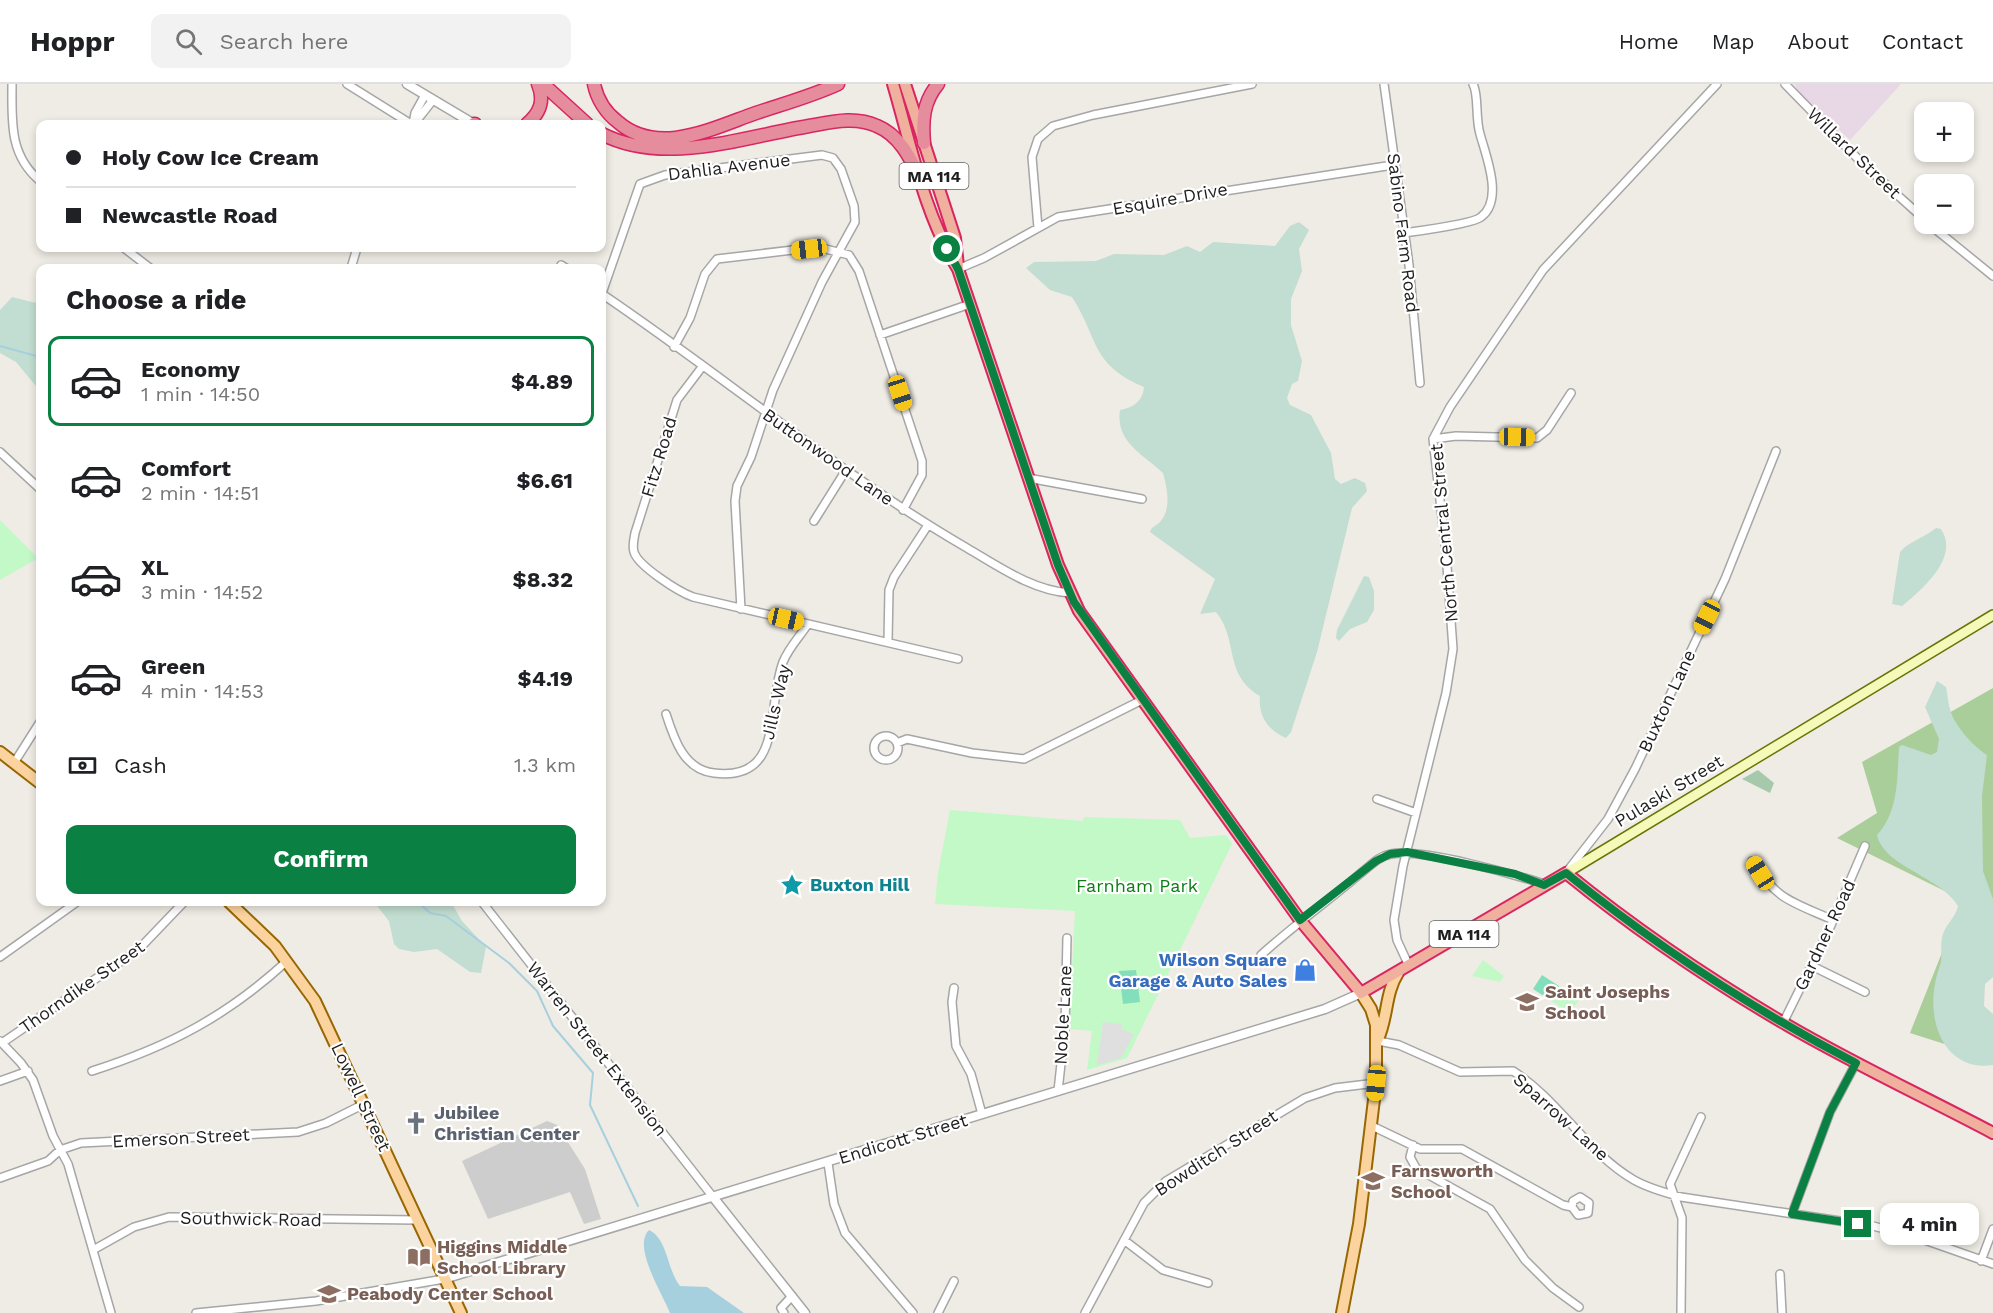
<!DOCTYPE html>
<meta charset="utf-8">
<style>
:root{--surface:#fff;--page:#f2f2f2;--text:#202124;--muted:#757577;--line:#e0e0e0;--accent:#0b8043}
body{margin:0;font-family:"Work Sans",sans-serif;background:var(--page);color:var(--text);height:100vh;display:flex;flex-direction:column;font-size:22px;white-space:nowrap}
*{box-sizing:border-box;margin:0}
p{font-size:20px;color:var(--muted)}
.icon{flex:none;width:33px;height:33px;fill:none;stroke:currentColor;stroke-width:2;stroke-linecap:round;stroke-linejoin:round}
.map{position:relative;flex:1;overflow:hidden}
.details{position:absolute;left:36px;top:180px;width:570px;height:642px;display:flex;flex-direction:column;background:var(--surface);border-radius:12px;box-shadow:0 3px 9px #0003}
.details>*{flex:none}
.hud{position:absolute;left:36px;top:36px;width:570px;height:132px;border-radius:12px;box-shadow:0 3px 9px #0003;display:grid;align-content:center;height:132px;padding:0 30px;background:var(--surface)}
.tools{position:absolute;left:1914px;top:18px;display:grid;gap:12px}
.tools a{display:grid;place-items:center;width:60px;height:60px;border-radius:12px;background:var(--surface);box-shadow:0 3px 9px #0003;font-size:30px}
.end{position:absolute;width:27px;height:27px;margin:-14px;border:8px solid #0b8043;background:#fff;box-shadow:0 0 0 3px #fff}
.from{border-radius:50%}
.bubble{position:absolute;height:42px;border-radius:12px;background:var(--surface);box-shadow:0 3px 9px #0003;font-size:20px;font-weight:700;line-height:42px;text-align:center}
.car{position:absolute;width:18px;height:36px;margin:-18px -9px;border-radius:8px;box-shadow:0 0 4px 2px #0007;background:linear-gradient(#f5c518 24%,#345 0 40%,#f5c518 0 76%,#345 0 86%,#f5c518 0)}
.hud b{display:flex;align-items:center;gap:21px;height:57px;font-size:22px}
.hud b+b{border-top:2px solid var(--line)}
.hud i{width:15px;height:15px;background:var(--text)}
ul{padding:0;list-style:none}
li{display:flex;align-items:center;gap:18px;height:90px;margin:0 12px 9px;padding:0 18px;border:3px solid transparent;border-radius:12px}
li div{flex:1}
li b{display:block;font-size:22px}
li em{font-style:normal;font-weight:700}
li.active{border-color:var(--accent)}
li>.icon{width:54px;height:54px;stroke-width:1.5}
h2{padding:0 30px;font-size:27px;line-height:72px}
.pay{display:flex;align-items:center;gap:15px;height:66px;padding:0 30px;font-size:22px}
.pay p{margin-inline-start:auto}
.primary-button{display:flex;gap:12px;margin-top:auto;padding:12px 30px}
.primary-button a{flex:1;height:69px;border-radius:12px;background:var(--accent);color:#fff;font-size:24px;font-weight:700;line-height:69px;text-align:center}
header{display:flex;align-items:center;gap:36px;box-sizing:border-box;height:84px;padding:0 30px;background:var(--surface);border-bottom:2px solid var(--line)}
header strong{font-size:28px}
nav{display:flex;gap:33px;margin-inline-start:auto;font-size:21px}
.search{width:420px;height:54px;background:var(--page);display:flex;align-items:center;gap:15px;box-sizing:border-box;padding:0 21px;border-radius:12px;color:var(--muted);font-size:22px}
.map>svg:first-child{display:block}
</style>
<header>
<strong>Hoppr</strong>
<div class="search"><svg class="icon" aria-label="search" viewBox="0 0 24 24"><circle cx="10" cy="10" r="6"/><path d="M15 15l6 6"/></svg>Search here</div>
<nav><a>Home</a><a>Map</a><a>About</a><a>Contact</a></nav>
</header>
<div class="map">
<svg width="1993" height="1229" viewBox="0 0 1993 1229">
<rect width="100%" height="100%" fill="#efece5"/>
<path fill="#e8d7e5" d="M1795,0H1901L1850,56L1798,8Z"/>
<path fill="#cdcdcd" d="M547,1037L557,1041L585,1085L601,1135L584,1140L570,1108L488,1135L462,1077Z"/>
<path fill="#a9ce9a" d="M1993,604V874L1957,964L1910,949L1963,816L1837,754L1877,729L1862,678Z"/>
<path fill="#c2ddd1" d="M1299,138L1309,146L1299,165L1302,187L1291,215V241L1302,277L1298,297L1292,300L1287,314L1290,321L1311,331L1331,369L1335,395L1341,400L1355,394L1365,399L1367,407L1352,424L1317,568L1291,648L1286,654C1268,646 1258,632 1260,612C1223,590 1239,556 1216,528L1200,530L1215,495L1150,448C1152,442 1155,443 1160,438C1172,425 1167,404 1163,389C1143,370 1115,358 1120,326C1133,324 1143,317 1144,303C1090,280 1099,255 1072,213L1050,206L1026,184L1034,178L1096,177L1114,170L1164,171L1187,162L1200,168L1213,158L1275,162L1290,142Z
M12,213L40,220V307L16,278L0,269V226Z
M1936,444L1941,445C1960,474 1922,505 1902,522L1892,520L1900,468C1908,458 1925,453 1936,444Z
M1364,492L1369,493L1374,507V526L1367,538L1350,545L1339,557L1336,554L1337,546Z
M1937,597L1946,603C1948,612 1948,622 1952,631C1958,645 1974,663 1987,671L1982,712L1983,787L1993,815V893L1985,900L1984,922L1993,930V981C1946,988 1927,940 1935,900C1936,892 1939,885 1941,878C1942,869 1940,858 1943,850C1946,840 1956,833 1958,822C1940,792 1884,783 1877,751C1899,727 1897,694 1899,663L1902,661L1931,671L1937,668L1939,655L1925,623Z
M374,818H451L462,837L486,863L481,889L470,888L437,865L414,868L399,865L394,860L389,837Z"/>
<path fill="#a6c8ab" d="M1758,686L1774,699L1770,709L1742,695Z"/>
<path fill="#c2f9c7" d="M0,436L38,474L0,496Z
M950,726L1083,737L1084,733L1180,736L1190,754L1226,751L1232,760L1127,974L1087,986L1092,947L1069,945L1075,827L935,820L938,789Z
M1483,876L1504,892L1500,898L1472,892Z
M1559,902L1579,916L1570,929L1550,916Z"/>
<path fill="#83debb" d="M1136,886L1140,918L1123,920L1119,887Z
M1542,891L1559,902L1550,916L1533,905Z"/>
<path fill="#dfdfdf" d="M1103,938L1122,940L1121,945L1134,950L1121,974L1097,981Z"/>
<path fill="#a6d0dd" d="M649,1146C668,1155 667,1186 680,1202L707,1203L744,1229H670C662,1209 632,1162 649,1146Z"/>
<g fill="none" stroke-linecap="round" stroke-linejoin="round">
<path stroke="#a6d0dd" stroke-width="2" d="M0,262L40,273
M418,818L430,829L446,832L509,879L537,907L553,942L593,989L590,1021L638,1122"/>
<g stroke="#a6a6a6" stroke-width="10">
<path id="minor" d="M12,0C12,38 9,71 40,97
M347,0L411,40
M1384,0L1409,181L1420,299
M1785,0L1862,79L1924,135
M413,40L415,29L425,11
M414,40L433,16
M1929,140L1993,192
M1038,144L1032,73L1038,55L1053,42L1093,31L1252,0
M1404,149C1418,147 1473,140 1481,133C1504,116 1486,72 1480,50C1475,33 1479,11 1473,0
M124,164L150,184
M561,181L566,184
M351,184L357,164
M958,185L984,174L1058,133L1393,81
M602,209L640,100L665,91L822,71L833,74L841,85L854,122L855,138L822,198L773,306L751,373L737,402L735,417L741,525
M602,210C725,293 838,389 967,464C998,482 1033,507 1070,509
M880,251L970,220
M674,263L690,234L705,190L717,175L818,163L849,171L859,187L922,377V391L903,426
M702,283L677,316L635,449C634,455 632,462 634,468C638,482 679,508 693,513L958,575
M1433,355L1456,352L1537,354L1547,346L1571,309
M0,368L40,405
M1028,394L1142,415
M814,437L846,386
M888,557L889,506L894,493L928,441
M666,630C674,655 684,686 714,689C785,698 766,623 783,578C788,565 800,552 808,540
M874 664a12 12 0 1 1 24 0a12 12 0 1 1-24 0Z
M897,659L907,655L972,669L1024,675L1142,616
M14,679L40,638
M1377,715L1416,729
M1752,777C1777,817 1793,818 1833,836
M1569,785L1608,735L1635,685L1725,495L1776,367
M482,818L713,1113
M1261,871C1293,842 1328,817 1361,789C1371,781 1379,772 1391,770C1421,764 1513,790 1544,800
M0,873L77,818
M1409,882L1397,856L1394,836L1403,782L1446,609L1453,565L1446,468L1433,355L1450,323L1543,186L1717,0
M1812,882L1865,908
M954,904L952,918L956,962L971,990L982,1030
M1783,939L1828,848L1865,762
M0,957L21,979L33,996L53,1052L68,1080L111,1229
M1378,957L1399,961L1460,988L1513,987C1559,1016 1587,1069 1634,1096C1648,1104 1666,1109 1681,1113L1873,1142L1916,1153L1993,1180
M2,959L139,865L184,818
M92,987C170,962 227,932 287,877
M0,997L28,987
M1058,1007L1065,943L1067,854
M1372,1042L1420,1065H1462L1563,1121L1572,1123L1578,1131L1588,1129L1589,1119L1580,1113L1573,1117L1572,1123
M1413,1061L1410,1073L1416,1084L1490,1125L1525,1176L1553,1204L1579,1223
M828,1079L834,1120L845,1149L913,1229
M0,1094L48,1077L60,1066L81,1059L298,1048L326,1039L364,1020
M1792,1130L1830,1028L1856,979
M1124,1156L1163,1186L1208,1199
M93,1166L134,1143L169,1133L417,1136
M1981,1177L1993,1145
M1780,1190L1782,1229
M196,1229L316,1217L444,1195
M784,1229L781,1224L792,1212
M938,1229L954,1197
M1085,1229L1144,1119L1166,1097L1305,1014L1335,1004L1376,999
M1681,1229L1682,1134L1670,1100L1701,1033"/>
</g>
<g stroke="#a6a6a6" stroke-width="11">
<path id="tertiary" d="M407,0L474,40
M713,1113L805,1229
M444,1195L1325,925L1361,909"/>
</g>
<g stroke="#697506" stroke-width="12">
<path id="secondary" d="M1566,789L1993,531"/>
</g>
<g stroke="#986702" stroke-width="14">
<path id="primary" d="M0,668L40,699
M229,818L275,862L315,917L461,1229
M1378,955C1388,933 1385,909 1398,889
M1342,1229L1359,1140L1376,999V941L1371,925L1361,909"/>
</g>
<g stroke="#d92662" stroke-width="14">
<path id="trunk" d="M893,0C911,61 924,130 958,185L1058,481L1079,527L1300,836L1361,909L1566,789C1635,845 1710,896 1787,941C1854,980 1925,1013 1993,1049
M905,0L955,154L958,182"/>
</g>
<g stroke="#d92662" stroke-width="15">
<path id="motorway" d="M543,0L587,40
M594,0C597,15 606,29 618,38C658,73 713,44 756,29C783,20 812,12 838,0
M474,40H475
M527,40C540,29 545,17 538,0
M602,50C664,82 743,53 809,42C832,38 855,32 877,42C899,51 910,73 920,94
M924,59C922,37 923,18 938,0"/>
</g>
<use href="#minor" stroke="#fff" stroke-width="7"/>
<use href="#tertiary" stroke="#fff" stroke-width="8"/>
<use href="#secondary" stroke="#f5f9b9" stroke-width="9"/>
<use href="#primary" stroke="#fbd39e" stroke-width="10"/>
<use href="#trunk" stroke="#f0b09e" stroke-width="10"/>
<use href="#motorway" stroke="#e68d9d" stroke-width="12"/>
</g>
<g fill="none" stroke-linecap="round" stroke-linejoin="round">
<path stroke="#0b8043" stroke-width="8" d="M947,165L958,185L1058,481L1074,518L1300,836L1376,777L1390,770L1407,768L1515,790L1544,801L1566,789C1655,861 1754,926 1856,979L1830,1028L1792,1130L1858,1140"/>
</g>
<defs>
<g id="sight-bare" transform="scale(1.8)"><path d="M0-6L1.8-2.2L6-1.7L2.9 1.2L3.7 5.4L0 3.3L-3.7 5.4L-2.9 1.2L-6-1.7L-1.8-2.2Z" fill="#0f9aa8" stroke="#fff" stroke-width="2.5" paint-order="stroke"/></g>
<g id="shop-bare" transform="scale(1.8)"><path d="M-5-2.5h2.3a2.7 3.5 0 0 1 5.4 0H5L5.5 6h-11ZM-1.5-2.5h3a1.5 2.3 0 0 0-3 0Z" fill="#3f7fe0" stroke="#fff" stroke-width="2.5" paint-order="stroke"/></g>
<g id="school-bare" transform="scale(1.8)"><path d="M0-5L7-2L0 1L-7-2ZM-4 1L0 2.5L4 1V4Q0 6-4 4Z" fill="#8d6e63" stroke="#fff" stroke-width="2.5" paint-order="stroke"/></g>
<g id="church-bare" transform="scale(1.8)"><path d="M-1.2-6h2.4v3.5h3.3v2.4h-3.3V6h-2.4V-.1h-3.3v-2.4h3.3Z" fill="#6b7280" stroke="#fff" stroke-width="2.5" paint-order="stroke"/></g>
<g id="library-bare" transform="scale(1.8)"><path d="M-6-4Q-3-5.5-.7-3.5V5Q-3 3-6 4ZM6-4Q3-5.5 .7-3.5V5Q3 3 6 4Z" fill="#8d6e63" stroke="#fff" stroke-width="2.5" paint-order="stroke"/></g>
</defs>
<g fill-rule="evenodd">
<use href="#sight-bare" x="792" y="801"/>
<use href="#shop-bare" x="1305" y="886"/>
<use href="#school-bare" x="1527" y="918"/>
<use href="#church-bare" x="416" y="1039"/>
<use href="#school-bare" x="1373" y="1097"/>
<use href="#library-bare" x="419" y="1173"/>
<use href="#school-bare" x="329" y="1210"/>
</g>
<g text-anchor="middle" stroke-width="4.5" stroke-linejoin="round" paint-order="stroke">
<g fill="#fff" stroke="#626262" stroke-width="1.5">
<rect x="899.5" y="79" width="69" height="26" rx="4.5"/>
<rect x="1429.5" y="837" width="69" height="26" rx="4.5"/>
</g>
<g font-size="16" font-weight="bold" fill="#1f1f1f">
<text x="934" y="98">MA 114</text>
<text x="1464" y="856">MA 114</text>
</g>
<g font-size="18" fill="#1f1f1f" stroke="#fff">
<text transform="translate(1854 69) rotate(44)" y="6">Willard Street</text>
<text transform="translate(729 83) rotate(-7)" y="6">Dahlia Avenue</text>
<text transform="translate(1170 115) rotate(-10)" y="6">Esquire Drive</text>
<text transform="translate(1403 149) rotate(83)" y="6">Sabino Farm Road</text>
<text transform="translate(659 373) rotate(-73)" y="6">Fitz Road</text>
<text transform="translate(828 373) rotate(35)" y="6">Buttonwood Lane</text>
<text transform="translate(1444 449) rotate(-95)" y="6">North Central Street</text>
<text transform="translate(1667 617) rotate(-65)" y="6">Buxton Lane</text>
<text transform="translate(776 618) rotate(-77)" y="6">Jills Way</text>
<text transform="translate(1669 707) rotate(-31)" y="6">Pulaski Street</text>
<text transform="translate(1825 851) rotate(-65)" y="6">Gardner Road</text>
<text transform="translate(82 903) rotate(-35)" y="6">Thorndike Street</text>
<text transform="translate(1063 931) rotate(-87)" y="6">Noble Lane</text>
<text transform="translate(597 965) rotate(52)" y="6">Warren Street Extension</text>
<text transform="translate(361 1013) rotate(65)" y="6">Lowell Street</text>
<text transform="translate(1561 1033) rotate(42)" y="6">Sparrow Lane</text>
<text transform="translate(181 1054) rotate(-3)" y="6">Emerson Street</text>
<text transform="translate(903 1055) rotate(-17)" y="6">Endicott Street</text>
<text transform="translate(1216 1069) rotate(-33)" y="6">Bowditch Street</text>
<text transform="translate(251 1135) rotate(1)" y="6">Southwick Road</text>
</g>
<g font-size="18" font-weight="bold" fill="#0d838f" stroke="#fff" text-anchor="start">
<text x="810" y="807">Buxton Hill</text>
</g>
<g font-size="18" fill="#0d7d16" stroke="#fff">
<text x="1137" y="808">Farnham Park</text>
</g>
<g font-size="18" font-weight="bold" fill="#366cbe" stroke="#fff" text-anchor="end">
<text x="1287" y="882">Wilson Square<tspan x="1287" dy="21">Garage &amp; Auto Sales</tspan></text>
</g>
<g font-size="18" font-weight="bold" fill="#785e54" stroke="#fff" text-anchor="start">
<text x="1545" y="914">Saint Josephs<tspan x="1545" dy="21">School</tspan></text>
<text x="1391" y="1093">Farnsworth<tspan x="1391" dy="21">School</tspan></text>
<text x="437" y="1169">Higgins Middle<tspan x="437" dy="21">School Library</tspan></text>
<text x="347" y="1216">Peabody Center School</text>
</g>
<g font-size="18" font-weight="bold" fill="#5b616d" stroke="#fff" text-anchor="start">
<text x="434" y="1035">Jubilee<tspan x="434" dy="21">Christian Center</tspan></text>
</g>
</g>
</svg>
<div class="tools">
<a>+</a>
<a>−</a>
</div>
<i class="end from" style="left:947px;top:165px"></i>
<i class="end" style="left:1858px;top:1140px"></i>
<div class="bubble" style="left:1880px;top:1119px;width:99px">4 min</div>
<i class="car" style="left:809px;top:165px;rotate:263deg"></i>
<i class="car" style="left:900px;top:309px;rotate:162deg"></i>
<i class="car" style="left:1517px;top:353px;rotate:91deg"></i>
<i class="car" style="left:1707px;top:533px;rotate:206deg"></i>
<i class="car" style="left:786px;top:535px;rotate:103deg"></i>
<i class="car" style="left:1760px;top:789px;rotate:328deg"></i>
<i class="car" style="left:1376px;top:999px;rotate:185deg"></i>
<div class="hud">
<b><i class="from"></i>Holy Cow Ice Cream</b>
<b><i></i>Newcastle Road</b>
</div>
<section class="details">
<h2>Choose a ride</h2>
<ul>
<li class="active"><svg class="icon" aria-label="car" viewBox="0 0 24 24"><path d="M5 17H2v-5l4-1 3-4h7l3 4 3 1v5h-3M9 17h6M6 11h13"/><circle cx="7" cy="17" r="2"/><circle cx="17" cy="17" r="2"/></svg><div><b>Economy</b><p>1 min · 14:50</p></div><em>$4.89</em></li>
<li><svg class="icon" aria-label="car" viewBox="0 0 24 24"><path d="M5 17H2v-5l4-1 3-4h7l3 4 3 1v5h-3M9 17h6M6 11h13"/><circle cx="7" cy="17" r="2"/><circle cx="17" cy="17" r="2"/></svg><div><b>Comfort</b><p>2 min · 14:51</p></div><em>$6.61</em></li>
<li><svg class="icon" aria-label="car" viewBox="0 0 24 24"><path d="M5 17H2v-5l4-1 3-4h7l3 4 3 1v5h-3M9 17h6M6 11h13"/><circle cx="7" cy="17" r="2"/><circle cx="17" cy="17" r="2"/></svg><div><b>XL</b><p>3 min · 14:52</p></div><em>$8.32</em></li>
<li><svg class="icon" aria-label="car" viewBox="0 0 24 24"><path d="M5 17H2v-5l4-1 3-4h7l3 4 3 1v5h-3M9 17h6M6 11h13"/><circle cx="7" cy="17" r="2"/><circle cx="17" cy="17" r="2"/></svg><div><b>Green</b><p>4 min · 14:53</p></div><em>$4.19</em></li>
</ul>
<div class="pay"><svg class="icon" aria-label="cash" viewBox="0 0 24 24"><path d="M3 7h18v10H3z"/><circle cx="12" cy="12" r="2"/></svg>Cash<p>1.3 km</p></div>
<div class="primary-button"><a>Confirm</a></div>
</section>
</div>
